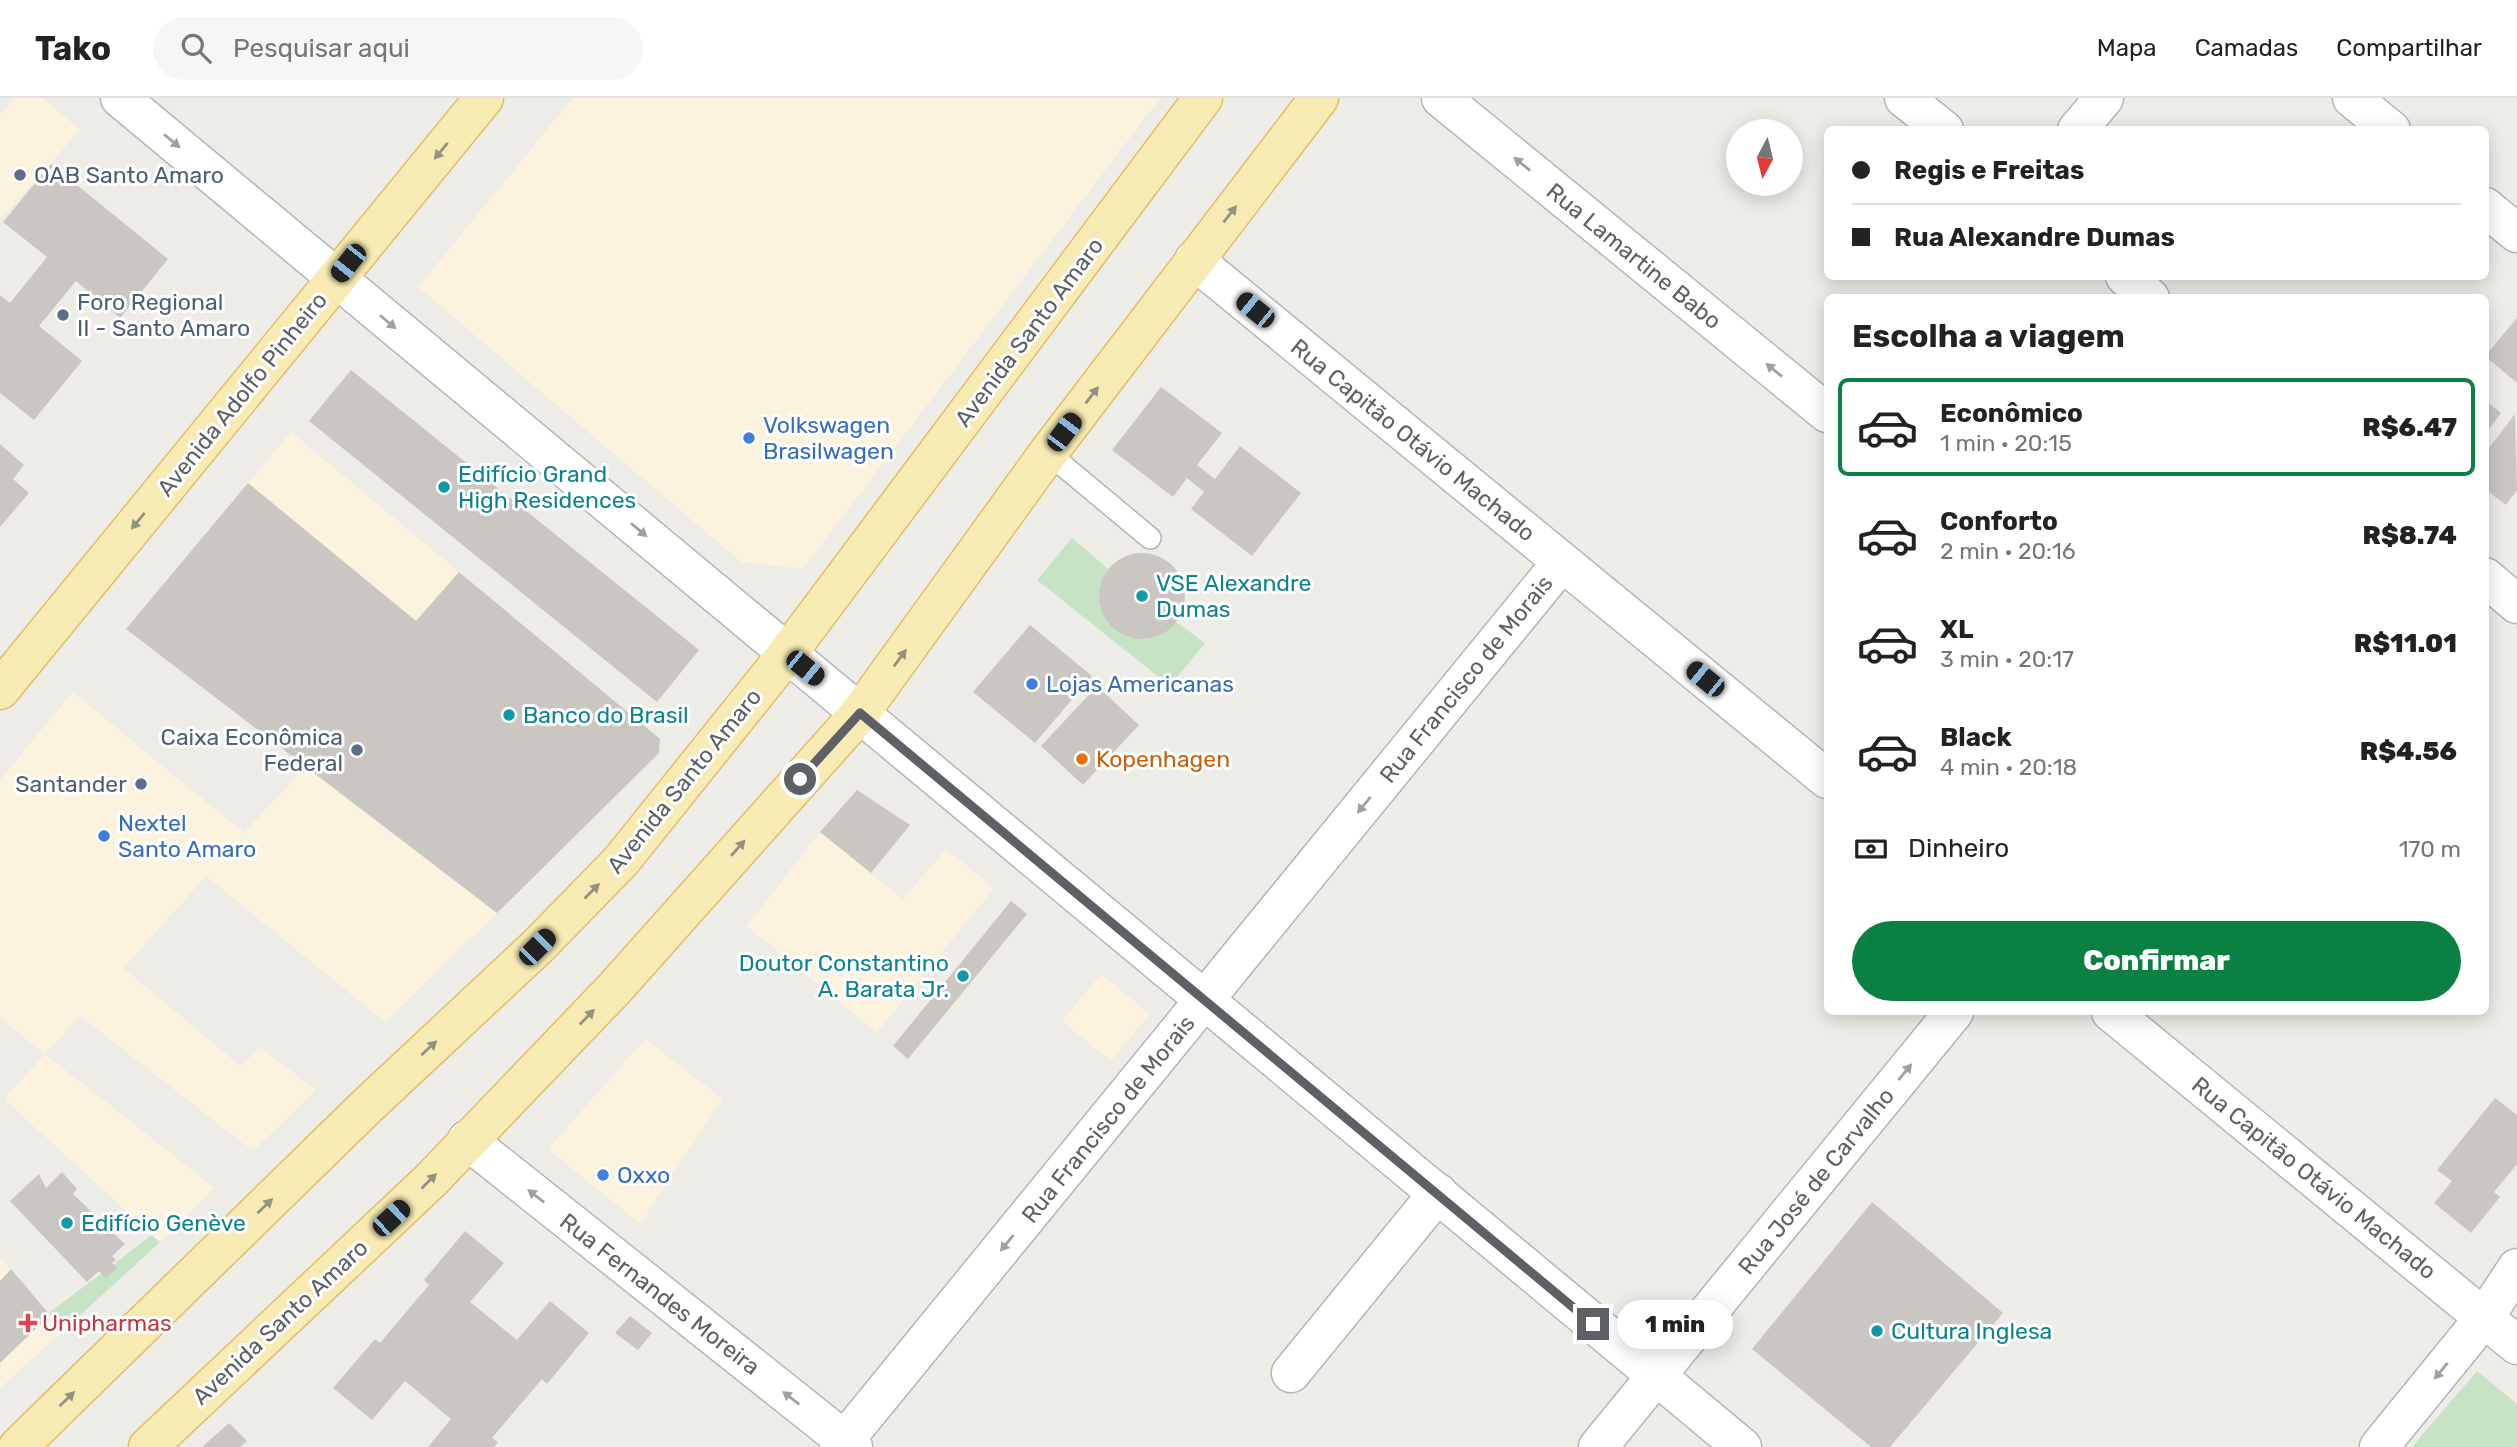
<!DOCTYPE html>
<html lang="pt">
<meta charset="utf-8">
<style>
:root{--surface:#fff;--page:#f6f6f6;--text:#222;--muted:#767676;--line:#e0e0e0;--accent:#0b8043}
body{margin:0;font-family:Rubik,sans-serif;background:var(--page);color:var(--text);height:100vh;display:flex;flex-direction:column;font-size:26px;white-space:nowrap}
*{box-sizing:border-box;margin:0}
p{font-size:23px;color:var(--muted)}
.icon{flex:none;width:38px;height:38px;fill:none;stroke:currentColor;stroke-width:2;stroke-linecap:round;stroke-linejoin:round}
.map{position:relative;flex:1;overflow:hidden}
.side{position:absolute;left:1824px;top:196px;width:665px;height:721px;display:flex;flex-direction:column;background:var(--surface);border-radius:10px;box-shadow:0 4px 18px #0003}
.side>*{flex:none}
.guide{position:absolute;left:1824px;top:28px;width:665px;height:154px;border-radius:10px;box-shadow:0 4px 18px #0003;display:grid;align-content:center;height:154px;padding:0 28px;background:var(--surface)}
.needle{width:46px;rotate:187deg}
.controls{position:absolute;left:1726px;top:21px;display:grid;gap:14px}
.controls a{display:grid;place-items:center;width:77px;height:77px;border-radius:50%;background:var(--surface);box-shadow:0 4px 18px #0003;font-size:35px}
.end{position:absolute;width:32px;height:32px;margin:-16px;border:9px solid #5d6165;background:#fff;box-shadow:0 0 0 4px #fff}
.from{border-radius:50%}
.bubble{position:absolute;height:49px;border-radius:24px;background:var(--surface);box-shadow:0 4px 18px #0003;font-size:23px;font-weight:800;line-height:49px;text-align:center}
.car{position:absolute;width:21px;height:42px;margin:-21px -10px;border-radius:9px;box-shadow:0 0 5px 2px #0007;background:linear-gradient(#222 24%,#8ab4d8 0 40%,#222 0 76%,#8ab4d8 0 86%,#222 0)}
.guide b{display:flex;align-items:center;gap:24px;height:66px;font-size:26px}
.guide b+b{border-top:2px solid var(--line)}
.guide i{width:18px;height:18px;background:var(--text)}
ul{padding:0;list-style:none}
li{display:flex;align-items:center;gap:21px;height:98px;margin:0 14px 10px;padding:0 14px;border:4px solid transparent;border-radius:10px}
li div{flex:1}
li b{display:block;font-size:26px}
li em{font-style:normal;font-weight:800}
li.on{border-color:var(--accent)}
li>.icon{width:63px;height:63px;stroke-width:1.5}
h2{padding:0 28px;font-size:32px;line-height:84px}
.pay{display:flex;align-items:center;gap:18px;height:77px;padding:0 28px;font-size:26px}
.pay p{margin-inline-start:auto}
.primary-button{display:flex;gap:14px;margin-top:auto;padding:14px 28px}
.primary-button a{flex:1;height:80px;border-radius:42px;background:var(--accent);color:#fff;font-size:28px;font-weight:800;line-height:80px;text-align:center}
header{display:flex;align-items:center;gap:42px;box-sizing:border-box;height:98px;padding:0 35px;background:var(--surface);border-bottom:2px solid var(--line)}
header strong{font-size:33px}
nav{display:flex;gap:38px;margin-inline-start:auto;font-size:24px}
.search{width:490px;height:63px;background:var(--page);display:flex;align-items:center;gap:18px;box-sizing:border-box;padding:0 24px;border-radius:38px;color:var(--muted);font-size:26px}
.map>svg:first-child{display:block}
</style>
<header>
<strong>Tako</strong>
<div class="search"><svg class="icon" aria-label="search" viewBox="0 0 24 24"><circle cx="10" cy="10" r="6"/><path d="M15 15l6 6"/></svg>Pesquisar aqui</div>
<nav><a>Mapa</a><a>Camadas</a><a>Compartilhar</a></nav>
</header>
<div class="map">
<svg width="2517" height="1349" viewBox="0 0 2517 1349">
<rect width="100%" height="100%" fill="#eeece6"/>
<path fill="#fbf3de" d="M14,0H43L80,32L0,122V17Z
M573,0H1160L803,471L741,464L418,189Z
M291,334L459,474L416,523L248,385Z
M73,594L244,735L305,669L497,815L385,924L206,778L124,870L240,968L261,950L316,992L253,1053L80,918L45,956L215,1090L160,1144L4,1001L45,956L0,920V682Z
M820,734L903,801L946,751L994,790L877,935L747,828Z
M1101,876L1150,916L1111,963L1062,923Z
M645,941L723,1001L640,1126L548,1051Z
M0,1159L63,1233L0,1290Z"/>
<path fill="#c6e3c5" d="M1072,440L1108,471C1078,520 1138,566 1176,524L1205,545L1170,588L1037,482Z
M152,1137L160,1144L63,1233L49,1215Z
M2477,1273L2517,1306V1349H2412Z"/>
<path fill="#cac7c2" d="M51,66L168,161L120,220L76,183L39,228L82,263L34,322L0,295V197L10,205L47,159L3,124Z
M2517,220V285L2485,258Z
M351,272L699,552L657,604L309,323Z
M1161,289L1222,335L1197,367L1215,381L1240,348L1301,395L1252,458L1191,411L1204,394L1187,380L1173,399L1112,352Z
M2485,302L2501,315L2485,336Z
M2515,316L2517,392L2506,407L2485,391V355Z
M0,346L24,367L13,381L29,395L0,429Z
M248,385L416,523L459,474L660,641L659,655L497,815L126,531Z
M1099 498a43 43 0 1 1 86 0a43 43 0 1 1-86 0Z
M1030,527L1092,578L1035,645L973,594Z
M1097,588L1139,627L1083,687L1041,648Z
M857,692L910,727L871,775L820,734Z
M1011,803L1027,816L908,961L893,948Z
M2495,1000L2517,1017V1066L2494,1094L2500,1099L2471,1135L2434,1105L2452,1083L2437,1072Z
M62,1074L77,1091L73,1096L125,1146L112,1158L116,1162L112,1165L117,1170L106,1180L99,1173L87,1184L10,1103L39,1076L46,1090Z
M1872,1104L2003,1215L1890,1349H1871L1752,1251Z
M465,1133L504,1165L470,1204L517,1242L550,1203L589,1235L547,1286L542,1281L492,1340L498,1344L494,1349H428L451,1321L405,1283L372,1322L333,1290L375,1241L380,1245L429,1187L424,1182Z
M11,1171L50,1217L0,1265V1183Z
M630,1218L652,1235L638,1252L615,1235Z
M229,1325L247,1343L240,1349H202Z"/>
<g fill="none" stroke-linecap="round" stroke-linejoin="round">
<g stroke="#b3b6b9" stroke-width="24">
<path id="lane" d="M1048,355L1150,440"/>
</g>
<g stroke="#b3b6b9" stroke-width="41">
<path id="street" d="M1441,0L1827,315
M2352,0L2391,32
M2077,32L2104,0
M2485,109L2517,135
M1194,162L1827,681
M2111,914L2517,1247
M467,1042L853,1349
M1291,1275L1438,1095
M839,1349L1562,464
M1598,1349L1954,914
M2379,1349L2484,1220L2517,1170"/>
</g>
<g stroke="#b2b5b9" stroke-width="41">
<path id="secondary" d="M120,0L1742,1349
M1904,0L1944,32
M2125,178L2150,200
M2485,479L2517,506"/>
</g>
<g stroke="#e3be6a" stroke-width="41">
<path id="primary" d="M0,592L484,0
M18,1349L366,1009L537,849L621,763L787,556L1203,0
M148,1349L431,1082L615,890L860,615L1048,355L1319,0"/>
</g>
<use href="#lane" stroke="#fff" stroke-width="21"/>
<use href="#street" stroke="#fff" stroke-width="38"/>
<use href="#secondary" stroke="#fff" stroke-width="38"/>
<use href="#primary" stroke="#f7eab2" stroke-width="38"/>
</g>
<defs><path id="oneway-solid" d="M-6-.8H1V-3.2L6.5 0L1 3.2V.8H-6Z" transform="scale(1.75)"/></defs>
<g fill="#9ea0a3">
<use href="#oneway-solid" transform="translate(172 43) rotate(40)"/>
<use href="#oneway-solid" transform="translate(1522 66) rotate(-141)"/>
<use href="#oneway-solid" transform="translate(388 224) rotate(40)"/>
<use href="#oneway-solid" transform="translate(1774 272) rotate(-141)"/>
<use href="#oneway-solid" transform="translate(639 432) rotate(40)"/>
<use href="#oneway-solid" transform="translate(1364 707) rotate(129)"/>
<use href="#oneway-solid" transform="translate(1905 974) rotate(-51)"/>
<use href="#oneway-solid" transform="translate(536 1098) rotate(-142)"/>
<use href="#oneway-solid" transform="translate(1007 1145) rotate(129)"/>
<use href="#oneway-solid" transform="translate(2441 1273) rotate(129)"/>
<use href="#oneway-solid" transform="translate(791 1300) rotate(-142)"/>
</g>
<g fill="#939180">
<use href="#oneway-solid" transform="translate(441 53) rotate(130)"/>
<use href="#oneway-solid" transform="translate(1230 116) rotate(-52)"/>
<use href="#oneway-solid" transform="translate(1092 297) rotate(-53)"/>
<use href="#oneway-solid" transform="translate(138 423) rotate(129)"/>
<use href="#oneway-solid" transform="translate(900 560) rotate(-54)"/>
<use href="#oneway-solid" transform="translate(738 750) rotate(-49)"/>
<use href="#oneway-solid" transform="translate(592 793) rotate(-45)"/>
<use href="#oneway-solid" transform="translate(587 919) rotate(-46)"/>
<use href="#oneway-solid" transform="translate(429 950) rotate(-43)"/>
<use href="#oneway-solid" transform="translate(429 1083) rotate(-45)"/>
<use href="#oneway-solid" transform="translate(265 1108) rotate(-44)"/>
<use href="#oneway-solid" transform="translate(67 1301) rotate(-44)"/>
</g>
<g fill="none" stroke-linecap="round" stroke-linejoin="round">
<path stroke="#5d6165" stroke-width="9" d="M800,681L860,615L1593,1226"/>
</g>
<g fill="#5c6f8a" stroke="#fff" stroke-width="2.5">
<circle cx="20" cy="77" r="7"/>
<circle cx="63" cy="217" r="7"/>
<circle cx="357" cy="652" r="7"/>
<circle cx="141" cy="686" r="7"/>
</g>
<g fill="#3f7fe0" stroke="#fff" stroke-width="2.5">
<circle cx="749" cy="340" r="7"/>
<circle cx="1032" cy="586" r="7"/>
<circle cx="104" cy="738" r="7"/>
<circle cx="603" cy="1077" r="7"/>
</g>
<g fill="#0f9aa8" stroke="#fff" stroke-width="2.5">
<circle cx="444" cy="389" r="7"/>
<circle cx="1142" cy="498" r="7"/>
<circle cx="509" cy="617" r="7"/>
<circle cx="963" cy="878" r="7"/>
<circle cx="67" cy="1125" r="7"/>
<circle cx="1877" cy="1233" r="7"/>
</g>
<circle fill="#e8710a" stroke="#fff" stroke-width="2.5" cx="1082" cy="661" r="7"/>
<path fill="#e0444e" stroke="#fff" stroke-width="2.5" d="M24.5 1214.5h7v7h7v7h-7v7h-7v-7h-7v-7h7z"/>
<g text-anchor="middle" stroke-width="6" stroke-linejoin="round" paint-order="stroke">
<g font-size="23" fill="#4e5e75" stroke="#fff" text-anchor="start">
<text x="34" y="85">OAB Santo Amaro</text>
<text x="77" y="212">Foro Regional<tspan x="77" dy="26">II - Santo Amaro</tspan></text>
<text x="343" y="647" text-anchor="end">Caixa Econômica<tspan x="343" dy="26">Federal</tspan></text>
<text x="127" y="694" text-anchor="end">Santander</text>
</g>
<g font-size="23" fill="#5d6165" stroke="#fff">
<text transform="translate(1634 158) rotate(39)" y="8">Rua Lamartine Babo</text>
<text transform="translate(1029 234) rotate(-53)" y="8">Avenida Santo Amaro</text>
<text transform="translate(242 296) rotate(-51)" y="8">Avenida Adolfo Pinheiro</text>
<text transform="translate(1413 342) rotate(39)" y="8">Rua Capitão Otávio Machado</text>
<text transform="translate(1466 581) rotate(-51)" y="8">Rua Francisco de Morais</text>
<text transform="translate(684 683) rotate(-51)" y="8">Avenida Santo Amaro</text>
<text transform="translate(1108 1021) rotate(-51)" y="8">Rua Francisco de Morais</text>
<text transform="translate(2314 1080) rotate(39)" y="8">Rua Capitão Otávio Machado</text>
<text transform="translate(1816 1083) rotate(-51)" y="8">Rua José de Carvalho</text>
<text transform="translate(660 1196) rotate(38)" y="8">Rua Fernandes Moreira</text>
<text transform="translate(280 1224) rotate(-43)" y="8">Avenida Santo Amaro</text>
</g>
<g font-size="23" fill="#366cbe" stroke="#fff" text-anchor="start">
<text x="763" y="335">Volkswagen<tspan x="763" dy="26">Brasilwagen</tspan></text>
<text x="1046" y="594">Lojas Americanas</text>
<text x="118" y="733">Nextel<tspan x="118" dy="26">Santo Amaro</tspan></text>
<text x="617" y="1085">Oxxo</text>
</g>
<g font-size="23" fill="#0d838f" stroke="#fff" text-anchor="start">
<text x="458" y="384">Edifício Grand<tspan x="458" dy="26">High Residences</tspan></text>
<text x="1156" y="493">VSE Alexandre<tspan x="1156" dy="26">Dumas</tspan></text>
<text x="523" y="625">Banco do Brasil</text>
<text x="949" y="873" text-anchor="end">Doutor Constantino<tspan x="949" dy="26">A. Barata Jr.</tspan></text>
<text x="81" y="1133">Edifício Genève</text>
<text x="1891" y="1241">Cultura Inglesa</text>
</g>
<g font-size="23" fill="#c56008" stroke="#fff" text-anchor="start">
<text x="1096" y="669">Kopenhagen</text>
</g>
<g font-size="23" fill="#be3a42" stroke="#fff" text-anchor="start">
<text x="42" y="1233">Unipharmas</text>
</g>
</g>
</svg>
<div class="controls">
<a><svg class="needle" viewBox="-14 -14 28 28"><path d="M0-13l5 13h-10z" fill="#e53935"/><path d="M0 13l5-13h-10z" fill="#767676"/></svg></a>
</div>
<i class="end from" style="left:800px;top:681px"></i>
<i class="end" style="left:1593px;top:1226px"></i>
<div class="bubble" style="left:1617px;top:1202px;width:116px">1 min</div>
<i class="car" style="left:348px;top:165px;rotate:218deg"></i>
<i class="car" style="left:1255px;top:212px;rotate:309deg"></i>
<i class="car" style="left:1064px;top:334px;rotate:37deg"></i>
<i class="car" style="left:805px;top:570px;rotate:129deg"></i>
<i class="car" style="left:1705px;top:581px;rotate:309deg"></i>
<i class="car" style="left:537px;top:849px;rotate:45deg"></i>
<i class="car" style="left:391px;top:1120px;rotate:47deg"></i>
<div class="guide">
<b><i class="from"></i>Regis e Freitas</b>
<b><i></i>Rua Alexandre Dumas</b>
</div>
<section class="side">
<h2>Escolha a viagem</h2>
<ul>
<li class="on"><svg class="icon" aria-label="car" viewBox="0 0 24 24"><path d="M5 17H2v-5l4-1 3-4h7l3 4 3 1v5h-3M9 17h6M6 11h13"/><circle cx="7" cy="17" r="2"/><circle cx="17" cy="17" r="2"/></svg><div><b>Econômico</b><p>1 min · 20:15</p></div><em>R$6.47</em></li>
<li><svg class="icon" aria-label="car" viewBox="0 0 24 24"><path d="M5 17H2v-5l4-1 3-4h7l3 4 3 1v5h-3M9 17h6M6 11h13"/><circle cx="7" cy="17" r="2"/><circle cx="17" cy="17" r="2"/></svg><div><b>Conforto</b><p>2 min · 20:16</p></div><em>R$8.74</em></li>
<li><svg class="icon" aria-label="car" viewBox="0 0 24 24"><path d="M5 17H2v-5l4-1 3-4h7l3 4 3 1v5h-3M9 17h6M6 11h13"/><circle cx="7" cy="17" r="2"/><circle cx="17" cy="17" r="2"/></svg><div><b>XL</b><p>3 min · 20:17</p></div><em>R$11.01</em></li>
<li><svg class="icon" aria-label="car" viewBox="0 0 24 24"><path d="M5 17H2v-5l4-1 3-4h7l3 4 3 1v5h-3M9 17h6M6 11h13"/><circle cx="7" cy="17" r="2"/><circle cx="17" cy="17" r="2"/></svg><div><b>Black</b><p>4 min · 20:18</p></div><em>R$4.56</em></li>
</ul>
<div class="pay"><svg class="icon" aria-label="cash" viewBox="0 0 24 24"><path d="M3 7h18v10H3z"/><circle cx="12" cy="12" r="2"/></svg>Dinheiro<p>170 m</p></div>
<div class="primary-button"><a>Confirmar</a></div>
</section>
</div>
